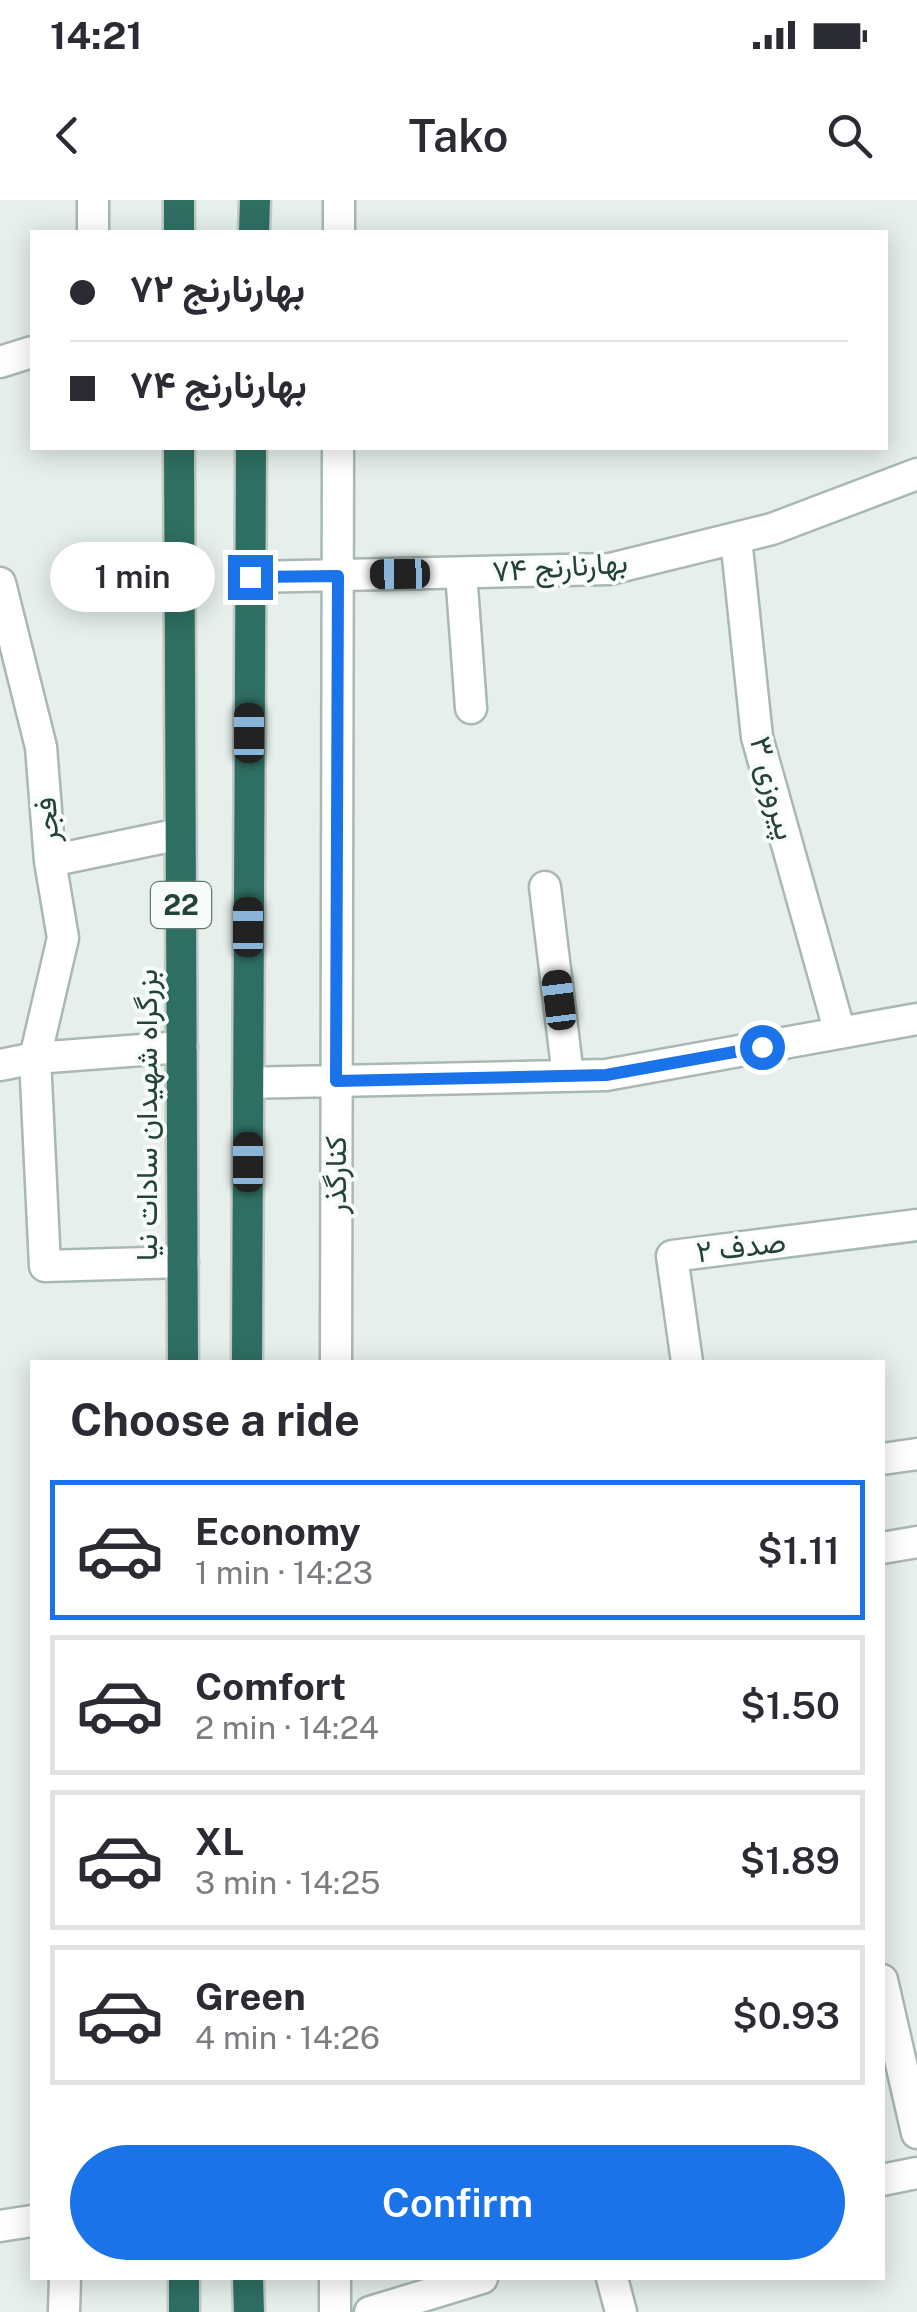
<!DOCTYPE html>
<meta charset="utf-8">
<style>
:root{--surface:#fff;--page:#f2f2f3;--text:#2b2b33;--muted:#7c7c81;--line:#e1e1e2;--accent:#1a73e8}
body{margin:0;font-family:"Public Sans",Vazirmatn,sans-serif;background:var(--page);color:var(--text);height:100vh;display:flex;flex-direction:column;font-size:38px;white-space:nowrap}
*{box-sizing:border-box;margin:0}
p{font-size:32px;color:var(--muted)}
.icon{flex:none;width:55px;height:55px;fill:none;stroke:currentColor;stroke-width:2;stroke-linecap:round;stroke-linejoin:round}
.map{position:relative;flex:1;overflow:hidden}
.drawer{position:absolute;left:30px;top:1160px;width:855px;height:920px;display:flex;flex-direction:column;background:var(--surface);border-radius:0px;box-shadow:0 5px 25px #0003}
.drawer>*{flex:none}
.banner{position:absolute;left:30px;top:30px;width:858px;height:220px;border-radius:0px;box-shadow:0 5px 25px #0003;display:grid;align-content:center;height:220px;padding:0 40px;background:var(--surface)}
.end{position:absolute;width:45px;height:45px;margin:-22px;border:12px solid #1a73e8;background:#fff;box-shadow:0 0 0 5px #fff}
.from{border-radius:50%}
.bubble{position:absolute;height:70px;border-radius:35px;background:var(--surface);box-shadow:0 5px 25px #0003;font-size:32px;font-weight:600;line-height:70px;text-align:center}
.car{position:absolute;width:30px;height:60px;margin:-30px -15px;border-radius:12px;box-shadow:0 0 8px 2px #0007;background:linear-gradient(#222 24%,#8ab4d8 0 40%,#222 0 76%,#8ab4d8 0 86%,#222 0)}
.banner b{display:flex;align-items:center;gap:35px;height:95px;font-size:38px}
.banner b+b{border-top:2px solid var(--line)}
.banner i{width:25px;height:25px;background:var(--text)}
ul{padding:0;list-style:none}
li{display:flex;align-items:center;gap:30px;height:140px;margin:0 20px 15px;padding:0 20px;border:5px solid var(--line);border-radius:0px}
li div{flex:1}
li b{display:block;font-size:38px}
li em{font-style:normal;font-weight:600}
li.active{border-color:var(--accent)}
li>.icon{width:90px;height:90px;stroke-width:1.5}
h2{padding:0 40px;font-size:45px;line-height:120px}
.cta{display:flex;gap:20px;margin-top:auto;padding:20px 40px}
.cta a{flex:1;height:115px;border-radius:60px;background:var(--accent);color:#fff;font-size:40px;font-weight:600;line-height:115px;text-align:center}
.status{display:flex;justify-content:space-between;align-items:center;height:70px;padding:0 50px;background:var(--surface);direction:ltr}
.status svg{height:28px;fill:currentColor}
header{display:flex;justify-content:space-between;align-items:center;height:130px;padding:0 40px;background:var(--surface);font-size:45px;font-weight:600}
.map>svg:first-child{display:block}
</style>
<div class="status"><b>14:21</b><svg viewBox="0 0 49 12"><path d="M0 12V9h3v3zM5 12V6h3v6zM10 12V3h3v9zM15 12V0h3v12zM26 1h20v11H26zM47 4h2v5h-2z"/></svg></div>
<header><svg class="icon" aria-label="back" viewBox="0 0 24 24"><path d="M15 5l-7 7 7 7"/></svg>Tako<svg class="icon" aria-label="search" viewBox="0 0 24 24"><circle cx="10" cy="10" r="6"/><path d="M15 15l6 6"/></svg></header>
<div class="map">
<svg width="917" height="2112" viewBox="0 0 917 2112">
<rect width="100%" height="100%" fill="#e6efeb"/>
<g fill="none" stroke-linecap="round" stroke-linejoin="round">
<g stroke="#a8b8b2" stroke-width="35">
<path id="minor" d="M93,32V0
M339,32V0
M0,162L32,152
M736,338L757,537L840,833
M461,373L471,508
M250,377L610,369L772,329L917,274
M0,383L41,547L50,661L63,738L35,858L45,1066L183,1062
M50,661L180,634
M545,687L568,876
M0,865L35,858L182,847
M248,883L606,875L917,819
M336,1162L338,248
M687,1162L672,1056L917,1025
M882,1259L917,1254
M882,1348L917,1342
M882,1780L917,1933
M882,1980L917,1973
M0,2026L32,2021
M612,2078L621,2112
M64,2112L65,2078
M335,2112V2078
M370,2112L482,2078"/>
</g>
<g stroke="#c2cac8" stroke-width="35">
<path id="highway" d="M179,32V0
M254,32L255,0
M179,248L183,1162
M247,1162L251,248
M184,2078V2112
M248,2078L249,2112"/>
</g>
<use href="#minor" stroke="#fff" stroke-width="30"/>
<use href="#highway" stroke="#2f6f62" stroke-width="30"/>
</g>
<g fill="none" stroke-linecap="round" stroke-linejoin="round">
<path stroke="#1a73e8" stroke-width="12" d="M250,377L338,376L336,881L606,875L762,847"/>
</g>
<g text-anchor="middle" stroke-width="8" stroke-linejoin="round" paint-order="stroke">
<rect fill="#f7fbf9" stroke="#637a73" stroke-width="2.5" x="151" y="682" width="60" height="46" rx="8"/>
<g font-size="28" font-weight="bold" fill="#24423a">
<text x="181" y="715">22</text>
</g>
<g font-size="30" fill="#24423a" stroke="#f7fbf9">
<text transform="translate(560 367) rotate(-4)" y="10">بهارنارنج ۷۴</text>
<text transform="translate(773 588) rotate(75)" y="10">پیروزی ۳</text>
<text transform="translate(47 620) rotate(-94)" y="10">فجر</text>
<text transform="translate(147 915) rotate(-90)" y="10">بزرگراه شهیدان سادات نیا</text>
<text transform="translate(336 975) rotate(-90)" y="10">کنارگذر</text>
<text transform="translate(741 1047) rotate(-7)" y="10">صدف ۲</text>
</g>
</g>
</svg>
<i class="end from" style="left:762px;top:847px"></i>
<i class="end" style="left:250px;top:377px"></i>
<div class="bubble" style="left:50px;top:342px;width:165px">1 min</div>
<i class="car" style="left:400px;top:374px;rotate:269deg"></i>
<i class="car" style="left:249px;top:533px;rotate:0deg"></i>
<i class="car" style="left:248px;top:727px;rotate:0deg"></i>
<i class="car" style="left:559px;top:800px;rotate:353deg"></i>
<i class="car" style="left:248px;top:962px;rotate:0deg"></i>
<div class="banner">
<b><i class="from"></i>بهارنارنج ۷۲</b>
<b><i></i>بهارنارنج ۷۴</b>
</div>
<section class="drawer">
<h2>Choose a ride</h2>
<ul>
<li class="active"><svg class="icon" aria-label="car" viewBox="0 0 24 24"><path d="M5 17H2v-5l4-1 3-4h7l3 4 3 1v5h-3M9 17h6M6 11h13"/><circle cx="7" cy="17" r="2"/><circle cx="17" cy="17" r="2"/></svg><div><b>Economy</b><p>1 min · 14:23</p></div><em>$1.11</em></li>
<li><svg class="icon" aria-label="car" viewBox="0 0 24 24"><path d="M5 17H2v-5l4-1 3-4h7l3 4 3 1v5h-3M9 17h6M6 11h13"/><circle cx="7" cy="17" r="2"/><circle cx="17" cy="17" r="2"/></svg><div><b>Comfort</b><p>2 min · 14:24</p></div><em>$1.50</em></li>
<li><svg class="icon" aria-label="car" viewBox="0 0 24 24"><path d="M5 17H2v-5l4-1 3-4h7l3 4 3 1v5h-3M9 17h6M6 11h13"/><circle cx="7" cy="17" r="2"/><circle cx="17" cy="17" r="2"/></svg><div><b>XL</b><p>3 min · 14:25</p></div><em>$1.89</em></li>
<li><svg class="icon" aria-label="car" viewBox="0 0 24 24"><path d="M5 17H2v-5l4-1 3-4h7l3 4 3 1v5h-3M9 17h6M6 11h13"/><circle cx="7" cy="17" r="2"/><circle cx="17" cy="17" r="2"/></svg><div><b>Green</b><p>4 min · 14:26</p></div><em>$0.93</em></li>
</ul>
<div class="cta"><a>Confirm</a></div>
</section>
</div>
